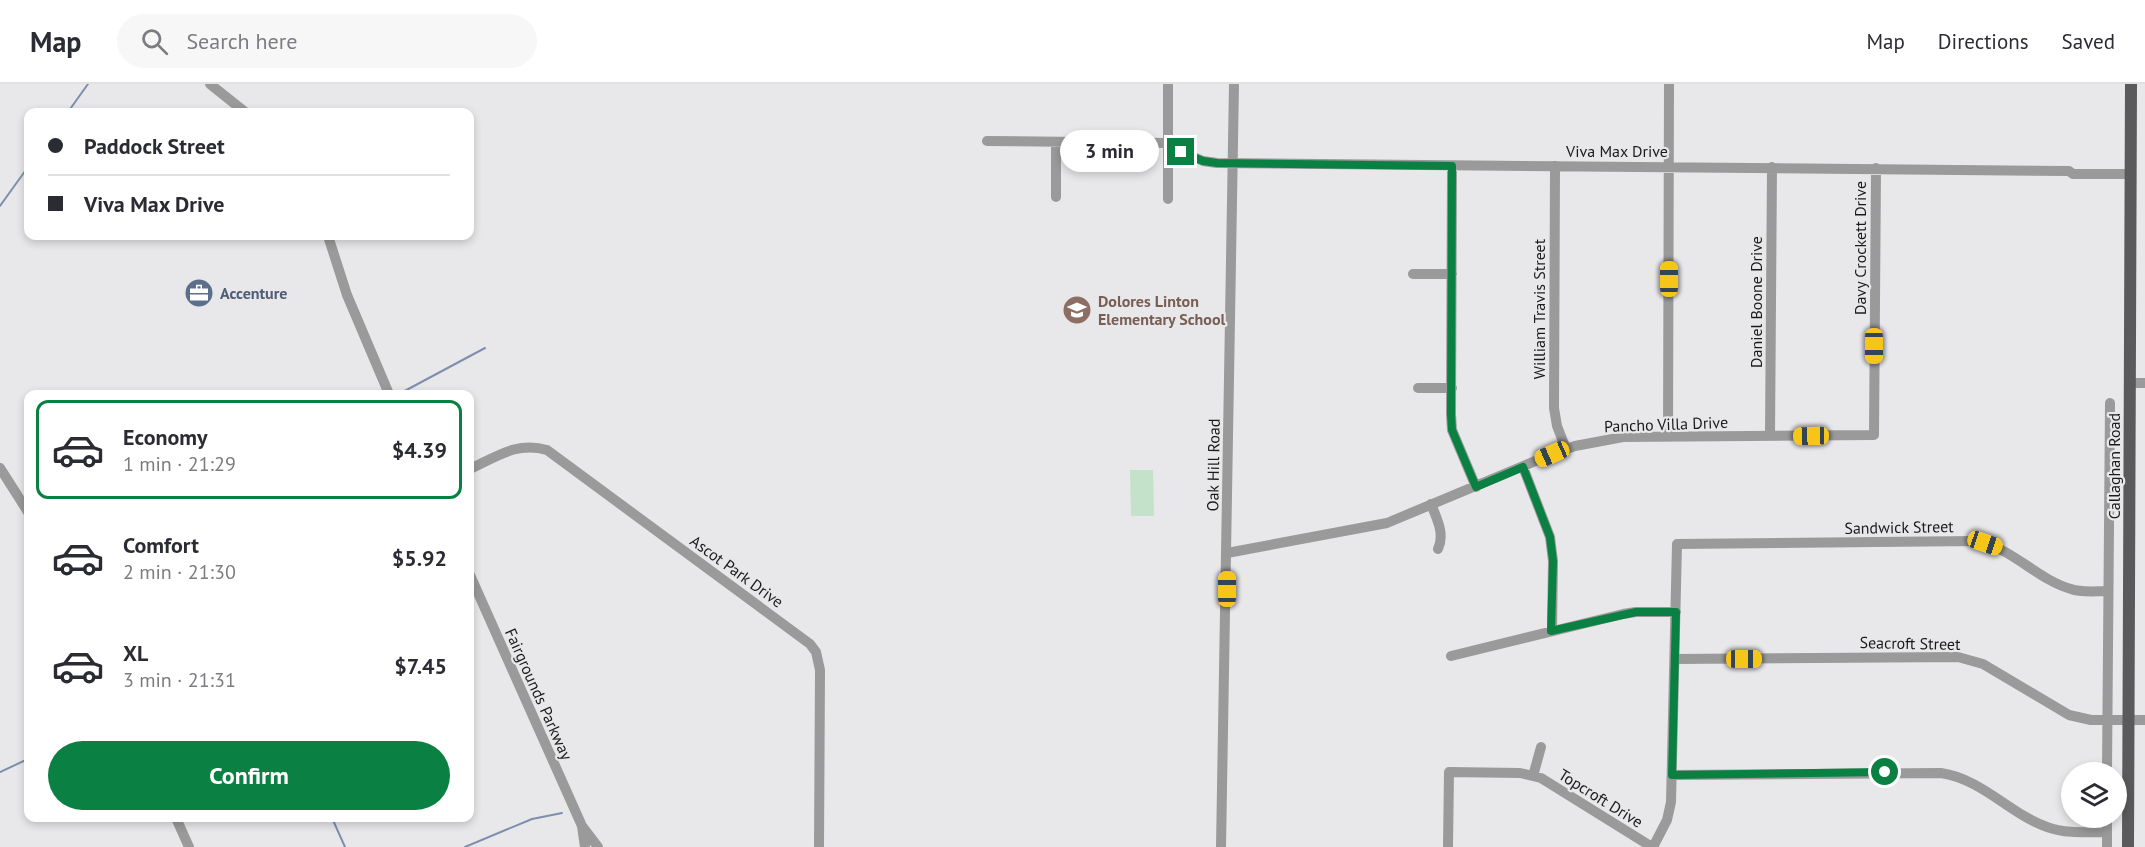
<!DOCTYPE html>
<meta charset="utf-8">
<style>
:root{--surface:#fff;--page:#f7f7f7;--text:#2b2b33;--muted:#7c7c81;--line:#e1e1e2;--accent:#0b8043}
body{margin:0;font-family:"PT Sans",sans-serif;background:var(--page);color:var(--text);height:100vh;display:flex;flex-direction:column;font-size:22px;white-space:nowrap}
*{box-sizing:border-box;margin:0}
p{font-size:20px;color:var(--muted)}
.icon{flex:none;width:33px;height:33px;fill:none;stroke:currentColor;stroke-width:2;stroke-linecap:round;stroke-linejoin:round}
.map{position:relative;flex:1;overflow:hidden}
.side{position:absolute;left:24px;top:306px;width:450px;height:432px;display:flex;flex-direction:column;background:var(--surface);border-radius:12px;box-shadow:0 3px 9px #0003}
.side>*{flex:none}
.guide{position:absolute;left:24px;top:24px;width:450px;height:132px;border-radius:12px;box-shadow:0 3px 9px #0003;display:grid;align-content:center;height:132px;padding:0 24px;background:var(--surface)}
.controls{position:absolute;left:2061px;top:678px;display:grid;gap:12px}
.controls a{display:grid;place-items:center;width:66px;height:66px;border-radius:50%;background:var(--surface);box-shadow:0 3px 9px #0003;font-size:30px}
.end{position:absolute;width:27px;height:27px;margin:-14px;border:8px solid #0b8043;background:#fff;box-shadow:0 0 0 3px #fff}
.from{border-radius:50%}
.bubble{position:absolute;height:42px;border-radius:21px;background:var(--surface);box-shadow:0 3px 9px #0003;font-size:20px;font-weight:700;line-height:42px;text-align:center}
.car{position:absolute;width:18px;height:36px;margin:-18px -9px;border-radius:8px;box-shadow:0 0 4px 2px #0007;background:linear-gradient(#f5c518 24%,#345 0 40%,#f5c518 0 76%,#345 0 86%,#f5c518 0)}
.guide b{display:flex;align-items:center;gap:21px;height:57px;font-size:22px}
.guide b+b{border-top:2px solid var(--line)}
.guide i{width:15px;height:15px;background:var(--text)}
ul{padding:10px 0 0;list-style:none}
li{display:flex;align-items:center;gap:18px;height:99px;margin:0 12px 9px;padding:0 12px;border:3px solid transparent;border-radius:12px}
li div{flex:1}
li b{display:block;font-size:22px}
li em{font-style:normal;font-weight:700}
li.current{border-color:var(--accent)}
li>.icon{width:54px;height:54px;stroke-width:1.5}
.primary-button{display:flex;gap:12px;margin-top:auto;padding:12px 24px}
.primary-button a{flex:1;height:69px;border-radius:36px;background:var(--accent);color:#fff;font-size:24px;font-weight:700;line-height:69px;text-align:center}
header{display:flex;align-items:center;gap:36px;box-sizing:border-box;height:84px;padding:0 30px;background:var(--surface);border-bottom:2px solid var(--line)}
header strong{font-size:28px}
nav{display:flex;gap:33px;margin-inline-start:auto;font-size:21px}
.search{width:420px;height:54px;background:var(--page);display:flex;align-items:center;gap:15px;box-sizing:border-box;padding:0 21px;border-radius:33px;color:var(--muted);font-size:22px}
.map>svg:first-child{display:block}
</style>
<header>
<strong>Map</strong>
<div class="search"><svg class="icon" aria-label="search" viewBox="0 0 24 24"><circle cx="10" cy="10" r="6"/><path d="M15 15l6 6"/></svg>Search here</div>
<nav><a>Map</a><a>Directions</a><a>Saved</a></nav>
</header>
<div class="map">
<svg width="2145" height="763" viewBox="0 0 2145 763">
<rect width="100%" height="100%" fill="#e8e8ea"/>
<path fill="#c3e2c9" d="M1130,386H1153L1154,432H1131Z"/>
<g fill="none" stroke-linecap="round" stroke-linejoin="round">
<path stroke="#7e8fad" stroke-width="2" d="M68,28L88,0
M0,122L28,83
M399,310L485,264
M0,688L28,675
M332,734L345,763
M465,763L532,735L562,729"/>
<path stroke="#9a9a9b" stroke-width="10" d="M210,0L245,28
M1168,0V115
M987,57L1168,59
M1056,58V113
M1168,62L1203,77L1217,79L2069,87L2073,90H2131
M1452,82L1451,330L1452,346L1476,403
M1555,82L1554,324L1557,342L1566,365
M328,152L347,211L389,310
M1413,190H1452
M2130,299H2145
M1418,304H1452
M1770,352L1772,83
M1668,353L1669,0
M1523,383L1550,453L1553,477L1552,547
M0,384L28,428
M470,385C496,373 517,357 547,366L810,560L816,568L820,586L819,763
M1431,420C1437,435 1445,450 1438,465
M1227,469L1387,439L1552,370L1575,362L1623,353L1874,351L1876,84
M470,491L582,742L598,763
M1451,572L1623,530L1636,528H1676
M1675,575L1958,573L1983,580L2069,631L2091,636H2145
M2107,688L2110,319
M1672,691L1941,689C1982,695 2010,730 2047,743C2066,750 2087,748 2107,748
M1533,692L1541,663
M176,734L189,763
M582,742L585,763
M1221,763L1234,0
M1448,763L1449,688L1520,689L1541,694L1652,763
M1653,763L1667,736L1671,718L1677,460L1975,457C2012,463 2036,495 2071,505C2082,509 2096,507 2108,507
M2107,763V734"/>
<path stroke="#5a595b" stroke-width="12" d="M2128,763L2131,0"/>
</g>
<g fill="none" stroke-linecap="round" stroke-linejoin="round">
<path stroke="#0b8043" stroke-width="8" d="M1181,68L1203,77L1217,79L1452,82L1451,330L1452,346L1476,403L1523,383L1550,453L1553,477L1551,547L1636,528H1676L1672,691L1885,688"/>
</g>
<defs>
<g id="office-disc" transform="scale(1.5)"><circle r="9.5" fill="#5c6f8a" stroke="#e8e8ea"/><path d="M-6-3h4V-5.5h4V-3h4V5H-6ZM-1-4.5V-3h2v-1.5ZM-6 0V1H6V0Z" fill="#fff"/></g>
<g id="school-disc" transform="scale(1.5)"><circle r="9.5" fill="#8d6e63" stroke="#e8e8ea"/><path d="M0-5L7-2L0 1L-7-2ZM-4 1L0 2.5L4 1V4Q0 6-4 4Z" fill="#fff"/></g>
</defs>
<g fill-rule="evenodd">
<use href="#office-disc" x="199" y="209"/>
<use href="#school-disc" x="1077" y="226"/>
</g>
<g text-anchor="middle" stroke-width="4.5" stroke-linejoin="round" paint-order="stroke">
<g font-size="16" fill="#1a1a1a" stroke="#e8e8ea">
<text x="1617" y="73">Viva Max Drive</text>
<text transform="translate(1860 164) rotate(-90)" y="6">Davy Crockett Drive</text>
<text transform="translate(1756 218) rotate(-90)" y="6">Daniel Boone Drive</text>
<text transform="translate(1539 225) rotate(-90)" y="6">William Travis Street</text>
<text transform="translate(1666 340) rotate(-2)" y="6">Pancho Villa Drive</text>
<text transform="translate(1213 381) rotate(-89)" y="6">Oak Hill Road</text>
<text transform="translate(2114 382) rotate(-90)" y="6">Callaghan Road</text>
<text transform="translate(1899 443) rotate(-1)" y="6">Sandwick Street</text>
<text transform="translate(737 487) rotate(36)" y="6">Ascot Park Drive</text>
<text transform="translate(1910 559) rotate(1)" y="6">Seacroft Street</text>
<text transform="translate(539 610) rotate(66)" y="6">Fairgrounds Parkway</text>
<text transform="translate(1601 714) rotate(32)" y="6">Topcroft Drive</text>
</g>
<g font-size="16" font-weight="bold" fill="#4e5e75" stroke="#e8e8ea" text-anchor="start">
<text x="220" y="215">Accenture</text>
</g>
<g font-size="16" font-weight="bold" fill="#785e54" stroke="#e8e8ea" text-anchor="start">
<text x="1098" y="223">Dolores Linton<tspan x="1098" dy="18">Elementary School</tspan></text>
</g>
</g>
</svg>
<div class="controls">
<a><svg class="icon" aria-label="layers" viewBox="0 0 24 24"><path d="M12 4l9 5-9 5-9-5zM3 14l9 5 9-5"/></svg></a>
</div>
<i class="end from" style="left:1885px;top:688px"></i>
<i class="end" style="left:1181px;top:68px"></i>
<div class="bubble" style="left:1060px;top:46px;width:99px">3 min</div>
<i class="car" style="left:1669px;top:195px;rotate:0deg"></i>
<i class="car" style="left:1874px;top:262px;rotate:180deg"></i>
<i class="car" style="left:1811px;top:352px;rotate:269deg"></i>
<i class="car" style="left:1552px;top:370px;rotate:246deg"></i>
<i class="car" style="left:1985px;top:459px;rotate:109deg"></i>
<i class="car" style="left:1227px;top:505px;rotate:0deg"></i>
<i class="car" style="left:1744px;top:575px;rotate:90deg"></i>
<div class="guide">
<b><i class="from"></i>Paddock Street</b>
<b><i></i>Viva Max Drive</b>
</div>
<section class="side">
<ul>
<li class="current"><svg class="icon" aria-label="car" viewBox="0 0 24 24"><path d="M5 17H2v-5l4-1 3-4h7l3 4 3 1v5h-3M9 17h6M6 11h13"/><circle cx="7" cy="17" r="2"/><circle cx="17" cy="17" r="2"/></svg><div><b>Economy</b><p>1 min · 21:29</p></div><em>$4.39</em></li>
<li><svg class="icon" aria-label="car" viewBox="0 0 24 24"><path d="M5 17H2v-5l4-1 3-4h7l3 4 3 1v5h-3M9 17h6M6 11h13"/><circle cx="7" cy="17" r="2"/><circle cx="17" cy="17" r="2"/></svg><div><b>Comfort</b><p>2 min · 21:30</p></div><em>$5.92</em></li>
<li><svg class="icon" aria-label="car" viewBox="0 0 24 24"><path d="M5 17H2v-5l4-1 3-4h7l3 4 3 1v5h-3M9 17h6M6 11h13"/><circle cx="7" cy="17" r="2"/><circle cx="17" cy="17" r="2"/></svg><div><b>XL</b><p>3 min · 21:31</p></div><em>$7.45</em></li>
</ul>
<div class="primary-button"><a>Confirm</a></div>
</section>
</div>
